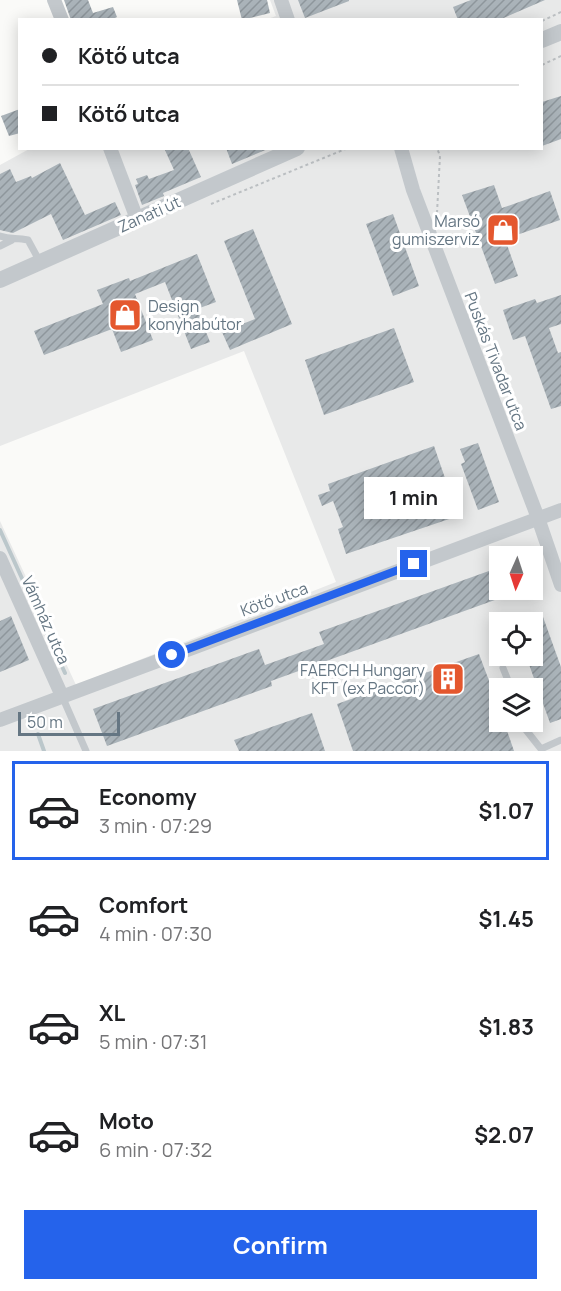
<!DOCTYPE html>
<meta charset="utf-8">
<style>
:root{--surface:#fff;--page:#f2f2f2;--text:#202124;--muted:#757577;--line:#e0e0e0;--accent:#2563eb}
body{margin:0;font-family:Manrope,sans-serif;background:var(--page);color:var(--text);height:100vh;display:flex;flex-direction:column;font-size:22px;white-space:nowrap}
*{box-sizing:border-box;margin:0}
p{font-size:20px;color:var(--muted)}
.icon{flex:none;width:33px;height:33px;fill:none;stroke:currentColor;stroke-width:2;stroke-linecap:round;stroke-linejoin:round}
.map{position:relative;height:751px;overflow:hidden}
.drawer{display:flex;flex-direction:column;background:var(--surface);flex:1}
.drawer>*{flex:none}
.guide{position:absolute;left:18px;top:18px;width:525px;height:132px;border-radius:0px;box-shadow:0 3px 15px #0003;display:grid;align-content:center;height:132px;padding:0 24px;background:var(--surface)}
.needle{width:39px;rotate:183deg}
.tools{position:absolute;left:489px;top:546px;display:grid;gap:12px}
.tools a{display:grid;place-items:center;width:54px;height:54px;border-radius:0px;background:var(--surface);box-shadow:0 3px 15px #0003;font-size:30px}
.scale{position:absolute;left:18px;bottom:15px;width:102px;box-sizing:border-box;padding-left:6px;border:3px solid #657683;border-top:0;font-size:16px;line-height:21px;white-space:nowrap;color:#657683;-webkit-text-stroke:4px #fff;paint-order:stroke}
.end{position:absolute;width:27px;height:27px;margin:-14px;border:8px solid #2563eb;background:#fff;box-shadow:0 0 0 3px #fff}
.from{border-radius:50%}
.bubble{position:absolute;height:42px;border-radius:0px;background:var(--surface);box-shadow:0 3px 15px #0003;font-size:20px;font-weight:700;line-height:42px;text-align:center}
.guide b{display:flex;align-items:center;gap:21px;height:57px;font-size:22px}
.guide b+b{border-top:2px solid var(--line)}
.guide i{width:15px;height:15px;background:var(--text)}
ul{padding:10px 0 0;list-style:none}
li{display:flex;align-items:center;gap:18px;height:99px;margin:0 12px 9px;padding:0 12px;border:3px solid transparent;border-radius:0px}
li div{flex:1}
li b{display:block;font-size:22px}
li em{font-style:normal;font-weight:700}
li.selected{border-color:var(--accent)}
li>.icon{width:54px;height:54px;stroke-width:1.5}
.action{display:flex;gap:12px;margin-top:auto;padding:12px 24px}
.action a{flex:1;height:69px;border-radius:0px;background:var(--accent);color:#fff;font-size:24px;font-weight:700;line-height:69px;text-align:center}
.map>svg:first-child{display:block}
</style>
<div class="map">
<svg width="561" height="751" viewBox="0 0 561 751">
<defs>
<pattern id="building-hatch" width="6" height="6" patternUnits="userSpaceOnUse" patternTransform="scale(1.5)"><rect width="6" height="6" fill="#aab3b9"/><path d="M-1 1l2-2M0 6l6-6M5 7l2-2" fill="none" stroke="#8e969c"/></pattern>
</defs>
<rect width="100%" height="100%" fill="#fafaf8"/>
<path fill="#e8e9e9" fill-rule="evenodd" d="M270,0H561V751H0V521L76,685L336,582L244,351L0,446V165L31,148H542V20L268,19L276,16ZM500,556H532V590H500ZM500,622H532V656H500ZM500,688H532V722H500Z"/>
<g fill="none" stroke-linecap="round" stroke-linejoin="round">
<path stroke="#bbc7cb" stroke-width="4" d="M0,530L65,673
M38,734L44,751"/>
</g>
<path fill="url(#building-hatch)" d="M64,0H88L93,13L113,7L117,17L111,20H71Z
M237,0H267L270,13L242,20Z
M298,0H349V1L305,18Z
M471,0H545L499,20H458L453,7Z
M561,96V139L542,146V102Z
M20,109V133L9,136L1,116Z
M164,148H188L201,177L163,193L164,196L142,205L135,185L138,184L136,179L147,175L149,179L174,170Z
M226,148H270L232,164Z
M60,163L85,215L115,202L121,215L63,240L51,214L13,233L0,230V174L10,169L16,182L31,176L32,178Z
M494,185L502,208L550,191L560,220L505,239L518,276L495,284L462,195Z
M393,214L419,286L393,296L366,224Z
M253,229L292,324L230,350L222,332L255,319L224,241Z
M197,254L216,302L197,309L210,342L191,349L165,282L135,294L153,340L121,352L112,329L44,355L34,331L103,304L97,290L129,278L130,281Z
M561,295V324L549,328L558,353L561,352V406L551,409L525,336L513,340L503,310L535,299L537,303Z
M394,328L414,382L324,415L305,360Z
M478,443L499,502L478,510L461,464L465,462L460,449Z
M434,446L458,516L346,554L338,529L343,527L333,501L322,506L318,495L330,491L328,484Z
M500,567V590L520,591L271,681L272,686L107,746L93,709L259,649L265,665L324,644L319,632Z
M11,616L29,660L0,672V621Z
M543,617L561,667V719L550,723L526,656H532V620Z
M479,654L500,710V722H504L514,751H353L337,704Z
M312,713L325,751H239L234,740Z"/>
<g fill="none" stroke-linecap="round" stroke-linejoin="round">
<path stroke="#bbbfc2" stroke-width="2" stroke-dasharray="3 3" stroke-linecap="butt" d="M542,21L561,12
M542,65L561,56
M211,204L348,148
M437,213L440,156L437,148"/>
<path stroke="#c3c8cc" stroke-width="7" d="M0,236C12,240 16,237 28,240L40,262
M0,246L12,240
M503,668L511,688
M62,696L86,751
M523,722L526,730L541,749L561,740"/>
<path stroke="#c3c8cc" stroke-width="14" d="M54,0L62,20
M281,0L288,20
M110,148L137,219
M401,148L413,190L538,518L561,585
M0,558L62,696
M0,720L561,510"/>
<path stroke="#c3c8cc" stroke-width="16" d="M542,40L561,32
M0,280L297,148"/>
</g>
<g fill="none" stroke-linecap="round" stroke-linejoin="round">
<path stroke="#2563eb" stroke-width="8" d="M172,655L414,564"/>
</g>
<defs>
<g id="shop-square" transform="scale(1.725)"><rect x="-9" y="-9" width="18" height="18" rx="4" fill="#e4572e" stroke="#fff"/><path d="M-5-2.5h2.3a2.7 3.5 0 0 1 5.4 0H5L5.5 6h-11ZM-1.5-2.5h3a1.5 2.3 0 0 0-3 0Z" fill="#fff"/></g>
<g id="building-square" transform="scale(1.725)"><rect x="-9" y="-9" width="18" height="18" rx="4" fill="#e4572e" stroke="#fff"/><path d="M-4-6H4V6H1V3H-1V6H-4ZM-2.5-4.3h1.7v1.8h-1.7ZM.8-4.3h1.7v1.8H.8ZM-2.5-1h1.7V.8h-1.7ZM.8-1h1.7V.8H.8Z" fill="#fff"/></g>
</defs>
<g fill-rule="evenodd">
<use href="#shop-square" x="503" y="230"/>
<use href="#shop-square" x="125" y="315"/>
<use href="#building-square" x="448" y="679"/>
</g>
<g text-anchor="middle" stroke-width="6" stroke-linejoin="round" paint-order="stroke">
<g font-size="16" fill="#657683" stroke="#fff">
<text transform="translate(149 214) rotate(-24)" y="6">Zanati út</text>
<text transform="translate(496 361) rotate(69)" y="6">Puskás Tivadar utca</text>
<text transform="translate(274 599) rotate(-20)" y="6">Kötő utca</text>
<text transform="translate(46 620) rotate(66)" y="6">Vámház utca</text>
</g>
<g font-size="16" fill="#657683" stroke="#fff" text-anchor="end">
<text x="480" y="227">Marsó<tspan x="480" dy="18">gumiszerviz</tspan></text>
<text x="148" y="312" text-anchor="start">Design<tspan x="148" dy="18">konyhabútor</tspan></text>
<text x="425" y="676">FAERCH Hungary<tspan x="425" dy="18">KFT (ex Paccor)</tspan></text>
</g>
</g>
</svg>
<div class="tools">
<a><svg class="needle" viewBox="-14 -14 28 28"><path d="M0-13l5 13h-10z" fill="#e53935"/><path d="M0 13l5-13h-10z" fill="#757577"/></svg></a>
<a><svg class="icon" aria-label="locate" viewBox="0 0 24 24"><circle cx="12" cy="12" r="6"/><path d="M12 2v4M12 18v4M2 12h4M18 12h4"/></svg></a>
<a><svg class="icon" aria-label="layers" viewBox="0 0 24 24"><path d="M12 4l9 5-9 5-9-5zM3 14l9 5 9-5"/></svg></a>
</div>
<div class="scale">50 m</div>
<i class="end from" style="left:172px;top:655px"></i>
<i class="end" style="left:414px;top:564px"></i>
<div class="bubble" style="left:364px;top:477px;width:99px">1 min</div>
<div class="guide">
<b><i class="from"></i>Kötő utca</b>
<b><i></i>Kötő utca</b>
</div>
</div>
<section class="drawer">
<ul>
<li class="selected"><svg class="icon" aria-label="car" viewBox="0 0 24 24"><path d="M5 17H2v-5l4-1 3-4h7l3 4 3 1v5h-3M9 17h6M6 11h13"/><circle cx="7" cy="17" r="2"/><circle cx="17" cy="17" r="2"/></svg><div><b>Economy</b><p>3 min · 07:29</p></div><em>$1.07</em></li>
<li><svg class="icon" aria-label="car" viewBox="0 0 24 24"><path d="M5 17H2v-5l4-1 3-4h7l3 4 3 1v5h-3M9 17h6M6 11h13"/><circle cx="7" cy="17" r="2"/><circle cx="17" cy="17" r="2"/></svg><div><b>Comfort</b><p>4 min · 07:30</p></div><em>$1.45</em></li>
<li><svg class="icon" aria-label="car" viewBox="0 0 24 24"><path d="M5 17H2v-5l4-1 3-4h7l3 4 3 1v5h-3M9 17h6M6 11h13"/><circle cx="7" cy="17" r="2"/><circle cx="17" cy="17" r="2"/></svg><div><b>XL</b><p>5 min · 07:31</p></div><em>$1.83</em></li>
<li><svg class="icon" aria-label="car" viewBox="0 0 24 24"><path d="M5 17H2v-5l4-1 3-4h7l3 4 3 1v5h-3M9 17h6M6 11h13"/><circle cx="7" cy="17" r="2"/><circle cx="17" cy="17" r="2"/></svg><div><b>Moto</b><p>6 min · 07:32</p></div><em>$2.07</em></li>
</ul>
<div class="action"><a>Confirm</a></div>
</section>
